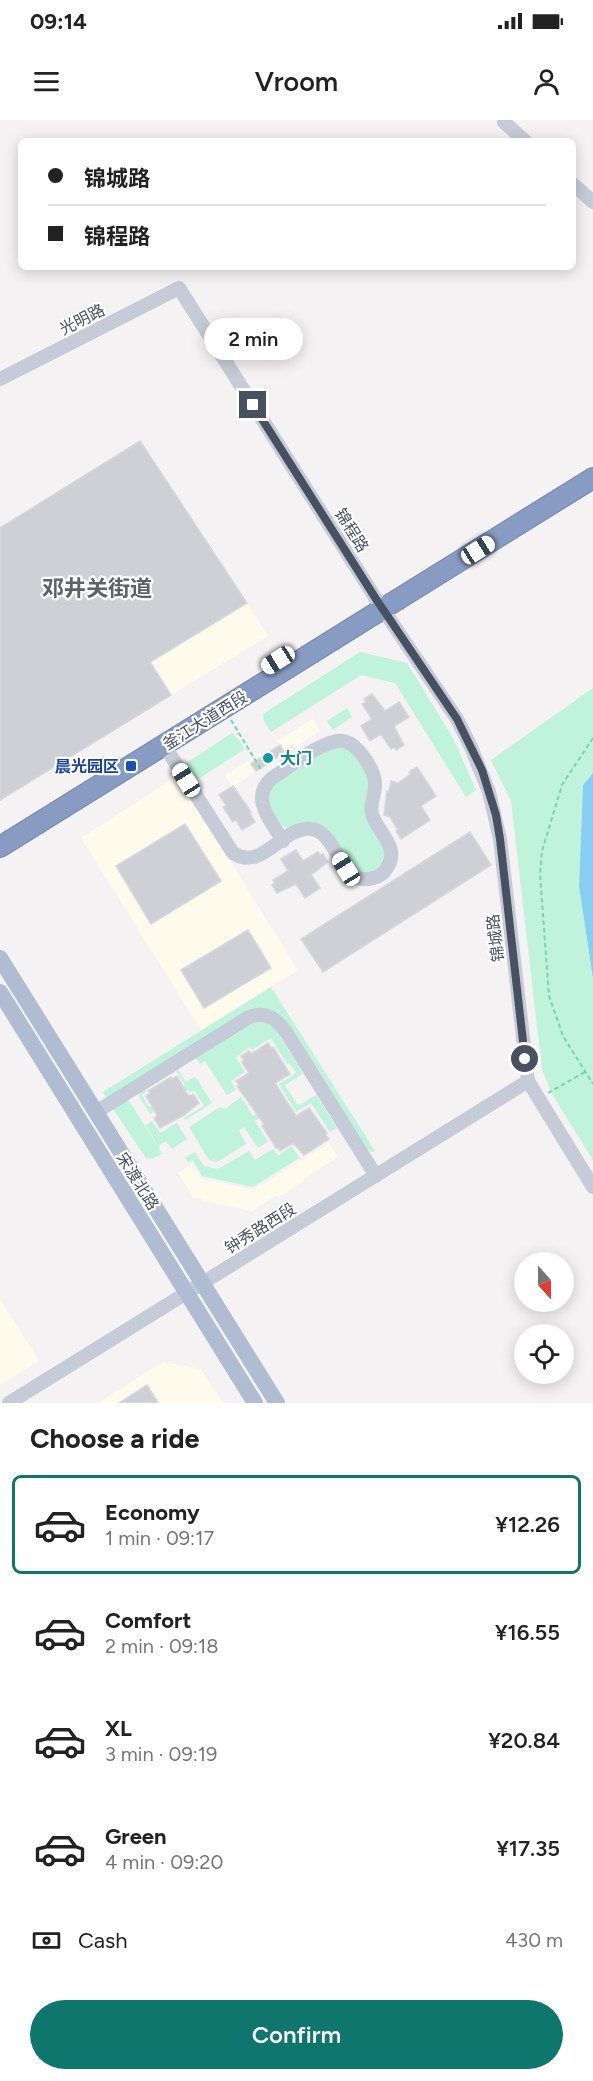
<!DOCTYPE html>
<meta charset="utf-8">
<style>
:root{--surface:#fff;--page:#f6f6f6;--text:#222;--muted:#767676;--line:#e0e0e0;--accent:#0f766e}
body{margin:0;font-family:Figtree,"Noto Sans SC",sans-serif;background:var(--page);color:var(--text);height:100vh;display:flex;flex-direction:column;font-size:22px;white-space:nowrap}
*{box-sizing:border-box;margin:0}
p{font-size:20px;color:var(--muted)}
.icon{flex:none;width:33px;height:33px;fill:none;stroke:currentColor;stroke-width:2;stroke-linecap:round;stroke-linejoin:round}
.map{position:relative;height:1283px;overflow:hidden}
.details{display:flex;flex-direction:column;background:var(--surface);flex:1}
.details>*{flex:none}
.guide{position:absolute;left:18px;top:18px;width:558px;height:132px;border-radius:9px;box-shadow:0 3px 15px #0003;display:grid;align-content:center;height:132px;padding:0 30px;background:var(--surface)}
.needle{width:39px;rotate:159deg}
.tools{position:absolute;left:514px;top:1132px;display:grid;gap:12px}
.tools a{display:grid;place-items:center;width:60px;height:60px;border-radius:50%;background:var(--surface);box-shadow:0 3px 15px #0003;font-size:30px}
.end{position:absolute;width:27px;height:27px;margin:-14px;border:8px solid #485161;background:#fff;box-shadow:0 0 0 3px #fff}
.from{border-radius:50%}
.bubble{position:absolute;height:42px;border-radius:21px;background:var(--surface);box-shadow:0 3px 15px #0003;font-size:20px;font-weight:600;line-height:42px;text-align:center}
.car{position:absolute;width:18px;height:36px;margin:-18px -9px;border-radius:8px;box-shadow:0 0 4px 2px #0007;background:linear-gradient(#fff 24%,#345 0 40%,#fff 0 76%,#345 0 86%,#fff 0)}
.guide b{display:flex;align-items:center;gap:21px;height:57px;font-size:22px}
.guide b+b{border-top:2px solid var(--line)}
.guide i{width:15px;height:15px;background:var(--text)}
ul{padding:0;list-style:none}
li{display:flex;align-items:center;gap:18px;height:99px;margin:0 12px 9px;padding:0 18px;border:3px solid transparent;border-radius:9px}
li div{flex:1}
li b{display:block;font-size:22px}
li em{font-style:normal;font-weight:600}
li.on{border-color:var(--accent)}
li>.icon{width:54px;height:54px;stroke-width:1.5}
h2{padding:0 30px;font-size:27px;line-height:72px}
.pay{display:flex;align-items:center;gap:15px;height:66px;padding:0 30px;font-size:22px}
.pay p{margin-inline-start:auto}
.primary-button{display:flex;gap:12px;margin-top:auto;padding:12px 30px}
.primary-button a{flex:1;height:69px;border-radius:36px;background:var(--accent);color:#fff;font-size:24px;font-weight:600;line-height:69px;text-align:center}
.status{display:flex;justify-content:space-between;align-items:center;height:42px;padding:0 30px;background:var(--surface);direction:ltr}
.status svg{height:16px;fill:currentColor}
header{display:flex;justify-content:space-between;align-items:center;height:78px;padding:0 30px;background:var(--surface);font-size:27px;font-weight:600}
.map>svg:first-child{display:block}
</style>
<div class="status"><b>09:14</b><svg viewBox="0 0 49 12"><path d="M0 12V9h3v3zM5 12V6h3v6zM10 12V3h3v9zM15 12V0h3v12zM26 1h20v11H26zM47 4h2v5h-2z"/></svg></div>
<header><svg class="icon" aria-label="menu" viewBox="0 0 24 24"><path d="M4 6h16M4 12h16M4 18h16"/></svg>Vroom<svg class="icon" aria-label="person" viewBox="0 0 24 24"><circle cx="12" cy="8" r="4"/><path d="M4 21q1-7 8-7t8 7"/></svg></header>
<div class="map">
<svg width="593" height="1283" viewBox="0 0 593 1283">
<rect width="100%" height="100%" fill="#f4f2f2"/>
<path fill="#fefbed" d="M247,483L268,516L171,575L150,542Z
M313,599L320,611L285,633L277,621Z
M249,640L256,651L232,667L225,655Z
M177,656L298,850L201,910L81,718Z
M329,1023L338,1037L303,1059L304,1061L279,1077L277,1075L252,1091L202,1081V1079L193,1077L178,1053L192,1044L201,1058L253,1070Z
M0,1179L39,1241L0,1265Z
M163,1242L201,1249L223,1283H98Z"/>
<path fill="#bff3db" d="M360,532L407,543L453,618L476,670L466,677L395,563L361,555L271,612L264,601L263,594Z
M593,568V653L583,665L579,766L593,859V1040L552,974L542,949L511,681L491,640Z
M347,588L352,597L333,610L327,601Z
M232,613L238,619L245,629L192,663L183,645Z
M332,625L353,630L372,663L387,729L381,750L360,755L331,718L285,707L276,702L266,673L267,669Z
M271,867L375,1031L373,1032L367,1029L272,891L106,978L103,972Z
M255,900L269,902L281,915L280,917L303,954L285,965L298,986L316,975L337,1008L330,1012L311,983L296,992L279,964L296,953L289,943L287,944L271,918L252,930L250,927L236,937L245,952L231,961L236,970L227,975L205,941L200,944L195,937Z
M177,948L186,962L194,957L197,959L212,983L185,1000L184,998L204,986L194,970L190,972L188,970L185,972L182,967L185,965L176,951L145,970L146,972L142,975L149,987L153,986L156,990L150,994L139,976L140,971Z
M241,977L253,996L270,985L273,990L255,1001L268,1022L258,1028L244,1007L239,1011L246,1024L217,1042L209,1040L189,1007L220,987L225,989Z
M128,979L157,1025L146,1005L152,1001L160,1013L177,1003L187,1019L172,1029L166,1021L158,1026L162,1034L152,1039L146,1038L113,989Z
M292,1026L299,1038L253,1067L202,1056L193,1040L188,1042L185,1038L195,1032L204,1046L218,1049L249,1031L255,1040L273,1029L278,1036Z"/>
<path fill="#8acdf2" d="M593,653V859L579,766L583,665Z"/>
<path fill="#ced0d6" stroke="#d6d7dd" stroke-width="1.5" d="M140,321L247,483L150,542L171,575L0,680V408Z
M372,574L385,591L399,582L409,597L394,606L404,625L396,630L394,627L391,629L381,614L370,621L361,606L372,599L362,584L366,582L364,579Z
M280,625L285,633L256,651L251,644Z
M417,647L436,676L421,686L430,700L401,719L396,711L398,710L390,697L384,695L387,671L389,672L391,661L398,663L411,654L409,652Z
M233,666L251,692H249L255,702L242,710L236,700L233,702L223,687L226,685L219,675Z
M185,704L221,761L151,804L116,746Z
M470,712L491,745L323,852L301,819Z
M296,730L303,741L318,732L320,735L323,734L328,742L311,755L320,768L305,778L296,764L277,773L272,765L275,763L273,760L288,751L281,739Z
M248,810L271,848L204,888L181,850Z
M268,923L271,928L273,927L290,954L275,963L296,996L309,988L327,1013L325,1014L329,1019L304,1035L293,1023L280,1031L278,1027L276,1028L262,1006L264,1004L237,966L239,965L236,961L249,953L242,942L244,940L241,936L249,931L251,934Z
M177,956L187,974L190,976L193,974L199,983L184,995L160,1008L154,998L157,996L156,993L146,976L150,973L148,971L171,957L172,959Z
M147,1265L158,1283H119Z"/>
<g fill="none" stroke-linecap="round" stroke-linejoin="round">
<g stroke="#7286af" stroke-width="22">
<path id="highway" d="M0,727L593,358"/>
</g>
<path stroke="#75d4b3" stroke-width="2" stroke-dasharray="4.5 3" stroke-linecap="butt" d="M231,600L262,651
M593,618L562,665L542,731L540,754L549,876L563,916L593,964
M548,973L585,952"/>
<path stroke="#c5ccd7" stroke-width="14" d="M505,0L504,2L525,21
M573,64L593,82
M0,259L179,168L376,479L457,599L471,627L489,672L500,719L528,961L593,1067
M164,625L233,733C261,751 279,712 305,709C340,705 336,769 373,758C379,757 384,753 387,748C401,727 377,712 372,694C369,683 376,674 375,663C374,649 358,624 344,621C326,617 288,648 272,658C249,678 271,701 283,721
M96,992L249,897C266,891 276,898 286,912L376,1056
M9,1283L528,961"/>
<path stroke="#b0bcd2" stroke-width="16" d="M0,838L277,1283
M0,872L255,1283"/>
<use href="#highway" stroke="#879bc3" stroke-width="20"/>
</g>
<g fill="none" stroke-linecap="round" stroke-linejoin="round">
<path stroke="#485161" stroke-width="8" d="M253,285L376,479L457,599L482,650L496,695L500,719L525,939"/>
</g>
<circle fill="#0f9aa8" stroke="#fff" stroke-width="2" cx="268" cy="638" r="6"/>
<rect fill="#1a4fb4" stroke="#fff" stroke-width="2" x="125" y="640" width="12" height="12" rx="3"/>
<g text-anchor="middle" stroke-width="4.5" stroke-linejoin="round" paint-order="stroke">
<g font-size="16" fill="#485161" stroke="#fff">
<text transform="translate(82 199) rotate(-27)" y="6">光明路</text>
<text transform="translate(352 410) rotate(58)" y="6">锦程路</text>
<text transform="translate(205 600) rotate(-32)" y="6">釜江大道西段</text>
<text transform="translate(495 818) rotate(-97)" y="6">锦城路</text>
<text transform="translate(138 1061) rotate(58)" y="6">宋渡北路</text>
<text transform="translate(260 1108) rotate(-32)" y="6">钟秀路西段</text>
</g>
<g font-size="16" font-weight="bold" fill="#0d838f" stroke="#fff" text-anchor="start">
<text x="280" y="644">大门</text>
</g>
<g font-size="16" font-weight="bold" fill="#164399" stroke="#fff" text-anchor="end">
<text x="119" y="652">晨光园区</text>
</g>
<g font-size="22" font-weight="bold" fill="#5e6167" stroke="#fff">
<text x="97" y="476">邓井关街道</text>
</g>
</g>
</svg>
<div class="tools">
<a><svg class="needle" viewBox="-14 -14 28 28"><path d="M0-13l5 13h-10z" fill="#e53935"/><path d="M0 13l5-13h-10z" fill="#767676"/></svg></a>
<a><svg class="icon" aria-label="locate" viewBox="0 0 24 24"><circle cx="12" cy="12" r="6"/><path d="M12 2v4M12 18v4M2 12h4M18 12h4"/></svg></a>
</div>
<i class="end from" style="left:525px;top:939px"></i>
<i class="end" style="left:253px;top:285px"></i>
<div class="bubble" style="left:204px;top:198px;width:99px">2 min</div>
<i class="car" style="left:478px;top:430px;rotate:58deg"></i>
<i class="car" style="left:278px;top:540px;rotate:238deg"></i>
<i class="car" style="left:186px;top:660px;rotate:328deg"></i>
<i class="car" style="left:346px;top:749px;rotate:328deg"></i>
<div class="guide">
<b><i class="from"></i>锦城路</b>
<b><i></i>锦程路</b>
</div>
</div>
<section class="details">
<h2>Choose a ride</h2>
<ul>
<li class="on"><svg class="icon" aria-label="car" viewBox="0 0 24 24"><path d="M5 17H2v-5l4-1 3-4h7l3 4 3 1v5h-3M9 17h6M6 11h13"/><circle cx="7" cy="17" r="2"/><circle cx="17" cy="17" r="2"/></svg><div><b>Economy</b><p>1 min · 09:17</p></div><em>¥12.26</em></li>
<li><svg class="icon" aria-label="car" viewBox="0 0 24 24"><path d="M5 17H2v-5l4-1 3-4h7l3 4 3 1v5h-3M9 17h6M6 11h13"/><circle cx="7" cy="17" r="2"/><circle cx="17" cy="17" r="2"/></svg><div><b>Comfort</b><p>2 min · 09:18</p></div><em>¥16.55</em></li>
<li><svg class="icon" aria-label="car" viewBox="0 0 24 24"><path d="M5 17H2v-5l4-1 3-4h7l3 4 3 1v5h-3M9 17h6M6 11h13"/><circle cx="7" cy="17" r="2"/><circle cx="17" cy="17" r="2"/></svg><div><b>XL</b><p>3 min · 09:19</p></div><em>¥20.84</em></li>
<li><svg class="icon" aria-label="car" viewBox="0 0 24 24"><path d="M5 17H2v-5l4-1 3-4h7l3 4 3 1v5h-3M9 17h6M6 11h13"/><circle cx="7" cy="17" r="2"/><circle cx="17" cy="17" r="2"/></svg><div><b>Green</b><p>4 min · 09:20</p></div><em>¥17.35</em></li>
</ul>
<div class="pay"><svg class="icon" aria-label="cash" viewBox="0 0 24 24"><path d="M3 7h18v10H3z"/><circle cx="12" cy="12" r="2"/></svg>Cash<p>430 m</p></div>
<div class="primary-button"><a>Confirm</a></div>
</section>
